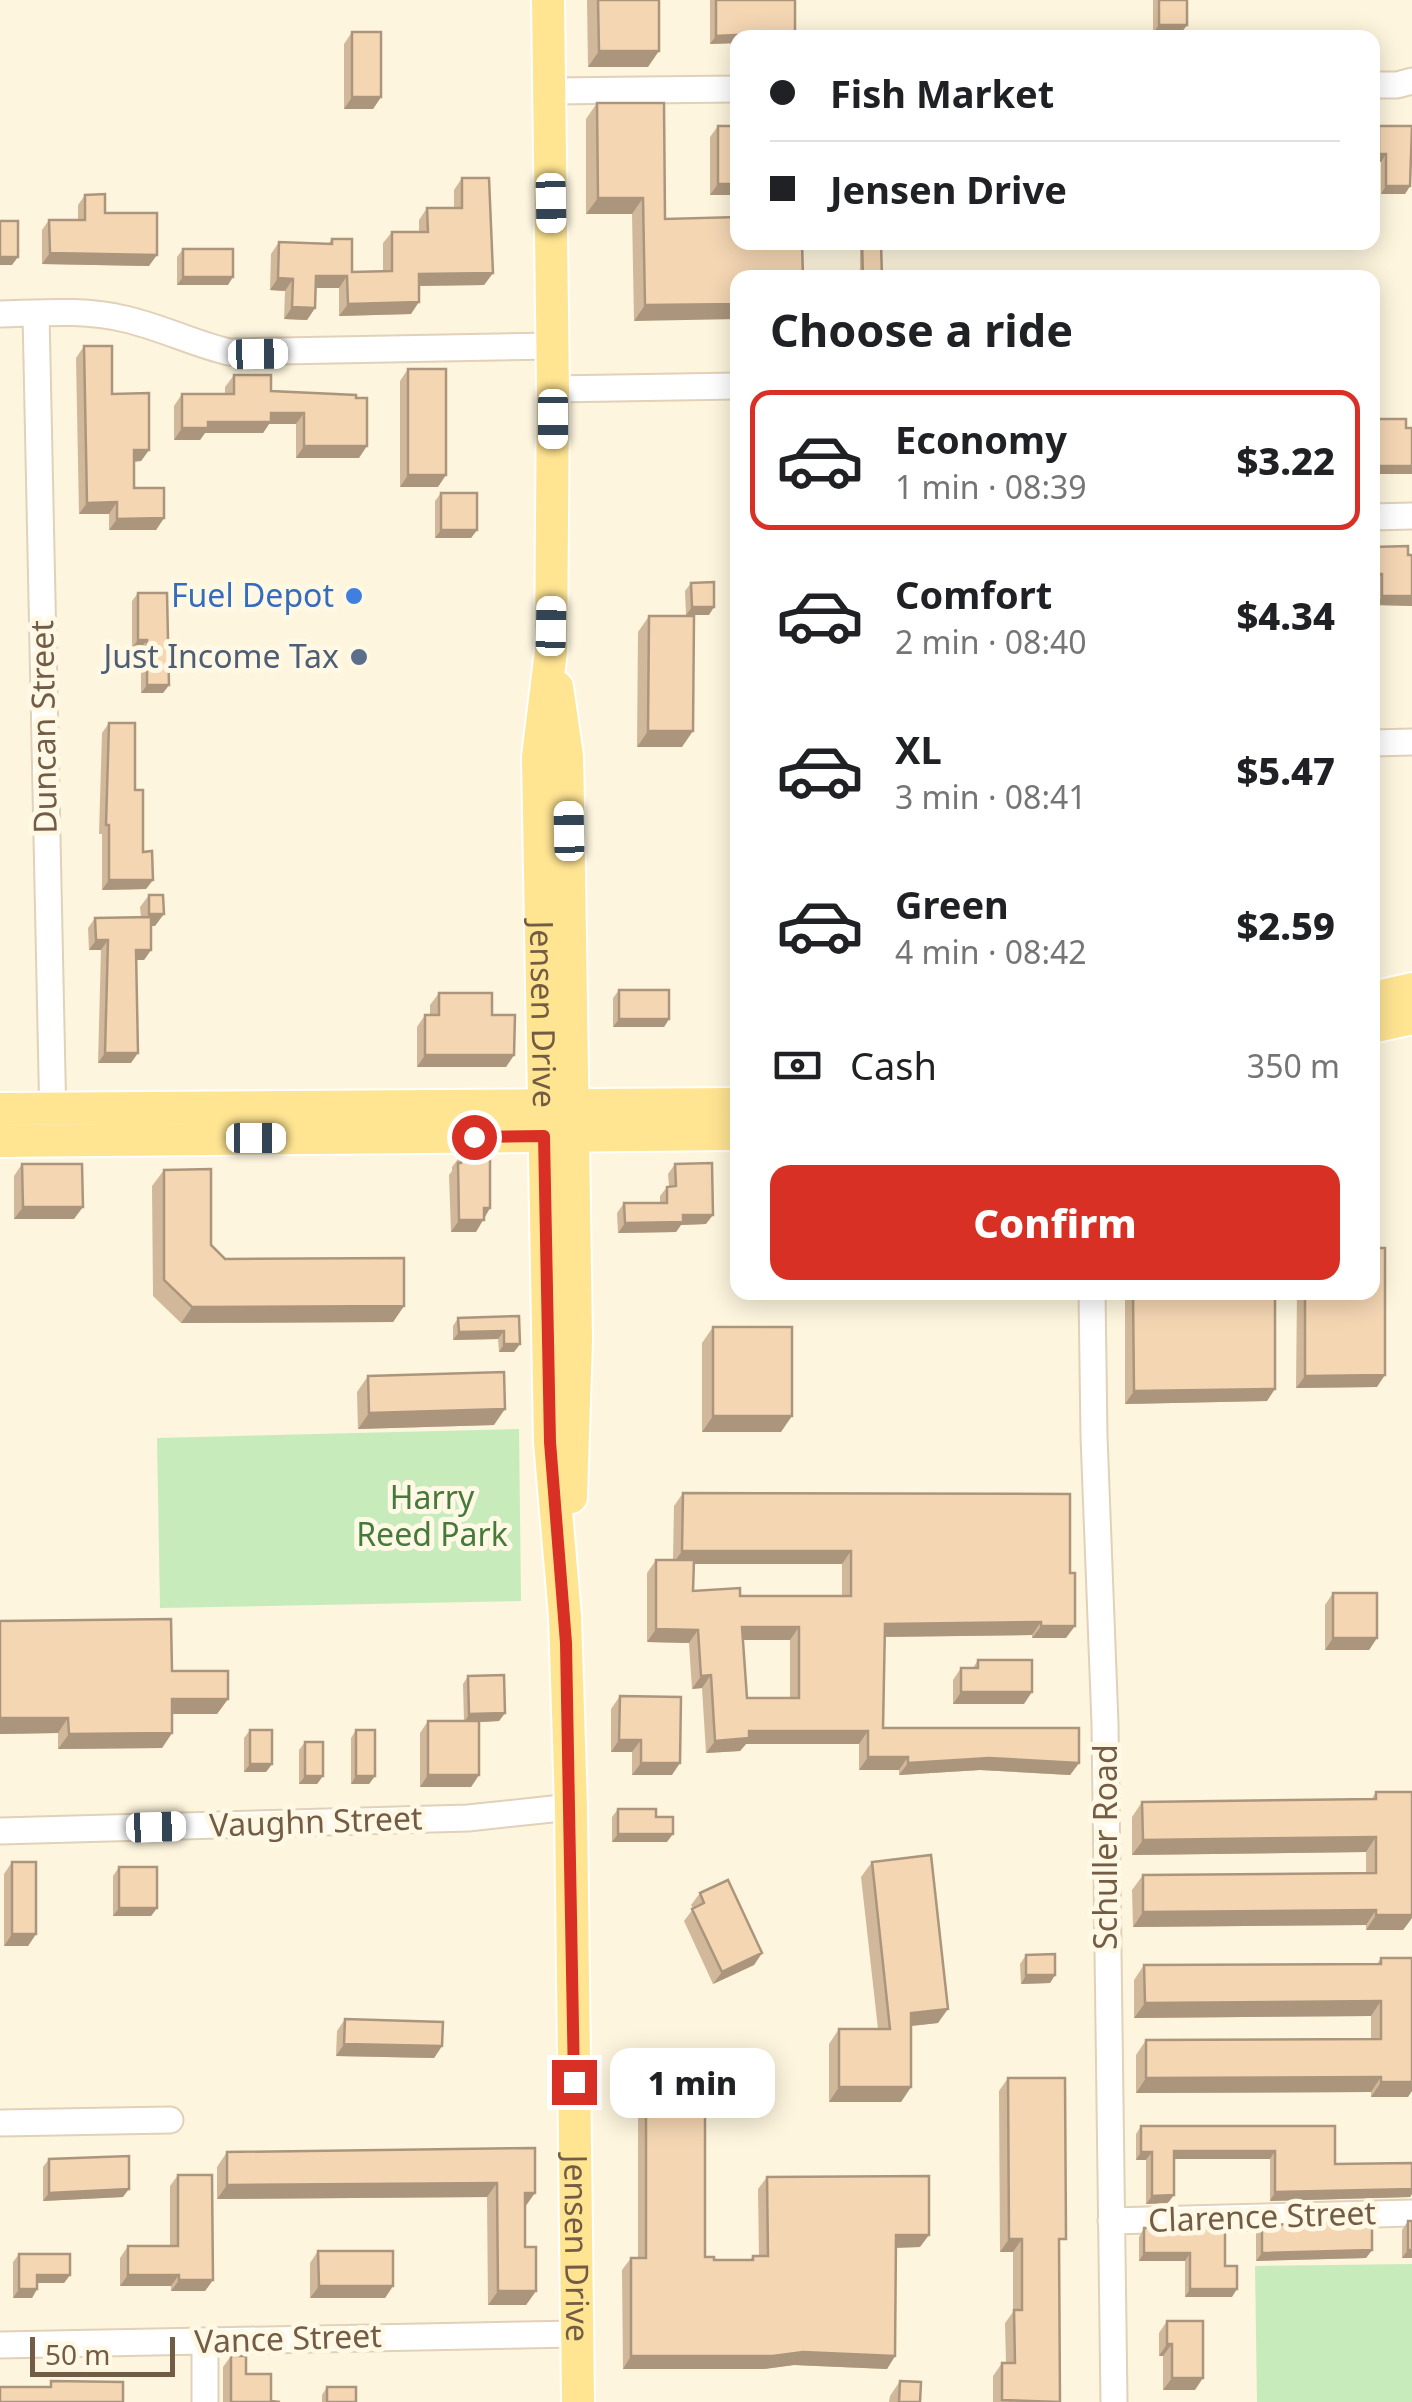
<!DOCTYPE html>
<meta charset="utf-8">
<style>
:root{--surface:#fff;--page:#f6f6f6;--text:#202124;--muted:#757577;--line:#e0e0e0;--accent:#d93025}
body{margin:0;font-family:"Noto Sans",sans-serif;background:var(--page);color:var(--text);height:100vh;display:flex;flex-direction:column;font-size:38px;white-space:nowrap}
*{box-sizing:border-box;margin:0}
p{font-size:32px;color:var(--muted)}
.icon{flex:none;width:55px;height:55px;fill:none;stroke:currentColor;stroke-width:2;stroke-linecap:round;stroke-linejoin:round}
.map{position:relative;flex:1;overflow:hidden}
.panel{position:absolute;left:730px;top:270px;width:650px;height:1030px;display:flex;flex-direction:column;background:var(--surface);border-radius:20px;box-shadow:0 5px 25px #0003}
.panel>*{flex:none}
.top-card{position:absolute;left:730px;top:30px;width:650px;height:220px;border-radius:20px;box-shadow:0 5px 25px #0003;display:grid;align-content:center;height:220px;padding:0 40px;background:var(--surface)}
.scale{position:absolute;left:30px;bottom:25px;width:145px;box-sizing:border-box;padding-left:10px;border:5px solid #735c45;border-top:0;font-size:28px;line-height:35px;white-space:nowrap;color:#735c45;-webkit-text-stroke:8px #fff8e4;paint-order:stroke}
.end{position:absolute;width:45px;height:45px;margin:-22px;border:12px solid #d93025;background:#fff;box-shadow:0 0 0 5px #fff}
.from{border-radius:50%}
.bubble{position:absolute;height:70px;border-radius:20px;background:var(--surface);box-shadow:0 5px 25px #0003;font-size:32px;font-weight:800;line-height:70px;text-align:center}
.car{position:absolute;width:30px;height:60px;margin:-30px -15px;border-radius:12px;box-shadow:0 0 8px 2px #0007;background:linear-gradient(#fff 24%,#345 0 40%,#fff 0 76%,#345 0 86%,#fff 0)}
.top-card b{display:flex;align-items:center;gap:35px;height:95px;font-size:38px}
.top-card b+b{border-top:2px solid var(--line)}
.top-card i{width:25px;height:25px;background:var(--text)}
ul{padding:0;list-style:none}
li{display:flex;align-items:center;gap:30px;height:140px;margin:0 20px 15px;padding:0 20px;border:5px solid transparent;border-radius:20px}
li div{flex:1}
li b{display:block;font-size:38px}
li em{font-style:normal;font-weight:800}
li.selected{border-color:var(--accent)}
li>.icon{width:90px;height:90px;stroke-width:1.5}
h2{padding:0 40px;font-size:45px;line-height:120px}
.pay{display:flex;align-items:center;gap:25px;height:110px;padding:0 40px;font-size:38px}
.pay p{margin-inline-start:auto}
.action{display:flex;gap:20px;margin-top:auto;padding:20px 40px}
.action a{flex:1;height:115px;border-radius:20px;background:var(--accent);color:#fff;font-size:40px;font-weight:800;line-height:115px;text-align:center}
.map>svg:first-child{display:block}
</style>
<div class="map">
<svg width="1412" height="2402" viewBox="0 0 1412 2402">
<rect width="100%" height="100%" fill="#fdf5dd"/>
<path fill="#c8ebbb" d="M519,1429L521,1601L160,1608L157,1438Z
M1412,2264V2402H1257L1255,2266Z"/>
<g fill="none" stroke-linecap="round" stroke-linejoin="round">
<g stroke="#e1d1b9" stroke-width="29">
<path id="minor" d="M1372,85H1397L1412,81
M550,91L738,89
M36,313L53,1123
M0,314C42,313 84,309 125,319C161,327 194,344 229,352L553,346
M553,389L738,386
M1372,517L1412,516
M1372,743L1412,742
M1092,1292L1094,1436L1105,1724L1114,2402
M0,1831L468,1818L571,1807
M0,2123L170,2120
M1111,2221L1412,2213
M0,2345L577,2334
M205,2402V2342"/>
</g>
<g stroke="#fff" stroke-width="36">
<g id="major">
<path id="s1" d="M548,0L553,389L551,651L538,757L550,1442L565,1616L571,1807L578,2402"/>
<path d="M557,687L567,756L568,804L576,1339L571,1497"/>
<path d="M1372,998L1412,989"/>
<path d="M1372,1027L1412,1018"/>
<path d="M0,1109L738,1104"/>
<path d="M0,1141L738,1134"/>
</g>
</g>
<use href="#minor" stroke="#fff" stroke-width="25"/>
<use href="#major" stroke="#ffe592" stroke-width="32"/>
</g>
<path fill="#d2b89a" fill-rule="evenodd" d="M587,0H659L648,67H588Z
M710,0H795V32L791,38H738V43L710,44Z
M1153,0H1187V25L1181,33H1153Z
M352,32L381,97L373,109H344V44Z
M597,103L665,219L738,217L634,321L632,214H586V119Z
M718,126H738V195H710V137Z
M1379,126L1412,162H1410V186L1405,194H1381V162H1373V134Z
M462,178L493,273L484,285L419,286L411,314L339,316V288H316L315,308L307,320L284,319L285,291L270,290L271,254L279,242L329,243L332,239L352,272L383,271V243L392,232H419V220L427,208H454V190Z
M85,195L105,213L149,266L42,264V230L49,220H78V205Z
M860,242H881L882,278H860Z
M183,249L228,285H177V257Z
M84,346L112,394L149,450L141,461L134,462V488L164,518L156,530H109V514H79L76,358Z
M408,369L438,487H400V381Z
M234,375L271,391L356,395L359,458H296V424H269L263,433H205L200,440H174V406L182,394H225V387Z
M441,493L477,530L471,538H435V501Z
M1372,547L1412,555V606L1376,605V583H1372Z
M691,583L709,615H686L685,591Z
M138,593L169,685L163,693H141V648H132V601Z
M649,616L682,747H637L638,632Z
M109,723L135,790L143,852L153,880L146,889L102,890V834H99L102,733Z
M149,895L155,926H151V950L144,960H136L131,1063H98L101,950H89L88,928L95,918L141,917L140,907Z
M619,990L669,1019L664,1027H613V998Z
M439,993L492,1015L514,1055L506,1067H417V1027L425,1015H430V1005Z
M461,1155L490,1208L476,1232H451L449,1175L452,1171V1167Z
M22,1164L74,1219H14V1176Z
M675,1164L706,1224L681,1225L676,1232L618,1233L617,1213L624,1203H660V1196L667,1187L669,1186L668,1174Z
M164,1170L211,1245L225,1259L404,1306L393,1322L181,1323L153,1296L152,1186Z
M1125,1292H1275L1267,1401L1125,1404Z
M1297,1292H1372L1377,1387L1296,1388Z
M519,1316L520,1344L514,1352H499L498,1339L453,1340V1326L458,1318Z
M713,1327L781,1432H702V1343Z
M368,1376L494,1425L358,1429L357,1392Z
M683,1493L1070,1494L1066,1638H1032V1635L885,1637L883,1728L1079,1763L1070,1775L980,1770L899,1775V1770H859V1744H746L740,1751L706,1753L702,1688L692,1689L689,1643L647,1642V1573L656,1560H673L674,1506ZM694,1564H842V1596H740L693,1591ZM743,1640H790V1698H747Z
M1333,1593L1377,1638L1369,1650H1325V1605Z
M0,1621L172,1671L228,1699L217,1714H172V1733L162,1748L58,1749V1733L0,1734Z
M978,1660L1024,1704H953V1680L961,1668H973Z
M468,1676L505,1713L499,1721L479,1722V1775L471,1787H420V1733L428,1721H464L463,1684Z
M620,1696L672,1775H632V1752H611V1709Z
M250,1730L272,1764L266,1772H244V1738Z
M356,1730L375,1776L369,1784H351V1738Z
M305,1742L323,1776L317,1784H299V1750Z
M1376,1792H1412V1918L1403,1930H1366V1925L1133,1927L1132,1890L1143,1875L1366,1873V1852L1132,1855V1817L1142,1802L1371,1800Z
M618,1809L656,1817L667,1842H612V1817Z
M12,1862L36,1934L28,1946H4V1874Z
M872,1862L938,2023L911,2026V2087L901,2102H829V2044L839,2029H878L861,1877Z
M119,1867L157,1908L151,1916H113V1876Z
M700,1893L762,1953L754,1965L713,1984L684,1921L693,1909L691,1905Z
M1026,1955L1055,1975L1050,1983L1021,1984L1020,1964Z
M1381,1958L1408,2097H1371V2092L1136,2093V2055L1146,2040L1371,2039V2016L1134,2018V1980L1144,1965L1377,1964Z
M345,2019L442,2046L434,2058L336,2056L337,2031Z
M1008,2078L1059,2250L1060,2402H993V2376L1002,2363H1006L1005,2323L1013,2312V2252H1000L999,2091Z
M646,2083L705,2257L714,2260H750L753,2256H759L758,2189L767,2177L920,2247L896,2248L895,2356L887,2369L794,2365L764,2369H623L622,2270L631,2258H638V2095Z
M1141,2126H1335V2164L1412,2163V2194L1410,2197L1270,2201V2159H1174L1168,2203L1146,2204V2160H1136V2134Z
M535,2148L525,2207V2247L536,2291L526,2305H488L487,2197L217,2199V2167L227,2152Z
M49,2159L123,2197L43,2201V2167Z
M178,2175L213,2280L205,2291H171V2286H120V2258L128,2246H170V2186Z
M1408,2221L1412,2258H1402V2230Z
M1262,2225L1372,2250L1366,2258L1256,2261V2233Z
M1144,2228L1225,2266L1232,2297H1185V2261H1139V2237Z
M318,2251L393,2286L385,2298H310V2263Z
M19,2254L70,2275L64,2283H37V2289L32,2298H13V2262Z
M1167,2321L1195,2390H1163V2356H1159V2333Z
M231,2356L271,2401L280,2402H223V2367Z
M900,2381L920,2402H889L890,2396Z
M327,2387L356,2402H322V2395Z"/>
<path fill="#ab967d" d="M1159,25H1187L1181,33H1153Z
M795,32L791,38H738V43L710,44L716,36Z
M599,51H659L648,67H588Z
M352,97H381L373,109H344Z
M1379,154H1386L1381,162H1373Z
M718,184H738V195H710Z
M1386,186H1410L1405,194H1381Z
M598,198H643L632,214H586Z
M50,253L157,255L149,266L42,264Z
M0,257H18L12,265H0Z
M493,273L484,285L411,286L419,274Z
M316,276H347L339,288H308Z
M183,277H233L228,285H177Z
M278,278L293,279L285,291L270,290Z
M419,302L411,314L339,316L348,304Z
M738,304V319L634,321L645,305Z
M292,307L315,308L307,320L284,319Z
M271,413H304L296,424H269L263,433H205L200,440H174L182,428L208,422Z
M304,446H367L359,458H296Z
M134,450H149L141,461L125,462Z
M1372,466H1412V474H1372Z
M408,475H446L438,487H400Z
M117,502L109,514H79L87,503Z
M164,518L156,530H109L117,519Z
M441,530H477L471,538H435Z
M1372,574H1382L1376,583H1372Z
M1382,596H1412V606L1376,605Z
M692,607H714L709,615H686Z
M138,640H147L141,648H132Z
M147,685H169L163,693H141Z
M648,731H693L682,747H637Z
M109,880H153L146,889L102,890Z
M149,914H164L155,926H141Z
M96,940H108L101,950H89Z
M136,950H151L144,960H128Z
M619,1019H669L664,1027H613Z
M105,1053H138L131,1063H98Z
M425,1055H514L506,1067H417Z
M23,1207H83L74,1219H14Z
M484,1208H490L476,1232H451L459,1220Z
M683,1215H713L706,1224L681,1225L676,1232L618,1233L625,1223Z
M404,1306L393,1322L181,1323L192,1307Z
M504,1331L498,1339L453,1340L459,1332Z
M504,1344H520L514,1352H499Z
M1385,1375L1377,1387L1296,1388L1305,1376Z
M1275,1389L1267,1401L1125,1404L1134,1391Z
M505,1409L494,1425L358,1429L369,1413Z
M713,1416H792L781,1432H702Z
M682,1551H851L842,1564H673Z
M1041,1622L1032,1635L876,1637L885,1624Z
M1041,1626H1075L1066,1638H1032Z
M742,1627H799L790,1640H733Z
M656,1629L698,1630L689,1643L647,1642Z
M1333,1638H1377L1369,1650H1325Z
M711,1675L702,1688L692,1689L701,1676Z
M961,1692H1032L1024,1704H953Z
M172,1699H228L217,1714H161Z
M505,1713L499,1721L464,1723L469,1714Z
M0,1718H68L58,1733L0,1734Z
M749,1731H868L859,1744H746L740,1751L706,1753L715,1741Z
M172,1733L162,1748L58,1749L69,1734Z
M619,1740H641L632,1752H611Z
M868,1757H908L899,1770H859Z
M989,1758L1079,1763L1070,1775L980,1770L899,1775L908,1763Z
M641,1763H680L672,1775H632Z
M250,1764H272L266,1772H244Z
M428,1775H479L471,1787H420Z
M305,1776H323L317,1784H299Z
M356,1776H375L369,1784H351Z
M618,1834H673L667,1842H612Z
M1376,1837L1366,1852L1132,1855L1143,1840Z
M119,1908H157L151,1916H113Z
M1376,1910L1366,1925L1133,1927L1143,1912Z
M1376,1915H1412V1918L1403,1930H1366Z
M12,1934H36L28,1946H4Z
M762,1953L754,1965L713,1984L722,1972Z
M1026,1975H1055L1050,1983L1021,1984Z
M1381,2001L1371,2016L1134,2018L1145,2003Z
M948,2009L938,2023L901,2027L911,2013Z
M344,2044L442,2046L434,2058L336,2056Z
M1381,2077L1371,2092L1136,2093L1146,2078Z
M1381,2082H1412V2091L1408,2097H1371Z
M839,2087H911L901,2102H829Z
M1174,2151H1275L1270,2159H1168Z
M1141,2152H1152L1146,2160H1136Z
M497,2183L487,2197L217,2199L227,2185Z
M129,2189L123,2197L43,2201L49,2193Z
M1412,2189V2194L1410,2197L1270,2201L1275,2192Z
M525,2193H535L525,2207Z
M1174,2195L1168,2203L1146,2204L1152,2196Z
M896,2235H929L920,2247L887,2248Z
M1009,2239H1022L1013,2252H1000Z
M1372,2250L1366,2258L1256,2261L1262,2253Z
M1408,2250H1412V2258H1402Z
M1144,2253H1190L1185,2261H1139Z
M37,2275H70L64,2283H32Z
M128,2275H179L171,2286H120Z
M179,2280H213L205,2291H171Z
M319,2286H393L385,2298H310Z
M19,2289H37L32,2298H13Z
M1190,2289H1237L1232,2297H1185Z
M498,2291H536L526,2305H488Z
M1167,2344H1172L1163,2356H1159Z
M803,2352L895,2356L887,2369L794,2365L764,2369H623L631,2356Z
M1172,2378H1203L1195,2390H1163Z"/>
<path fill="#f4d6b3" stroke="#ab967d" stroke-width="2.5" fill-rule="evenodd" d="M598,0H659V51H599Z
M716,0H795V32L716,36Z
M1159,0H1187V25H1159Z
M352,32H381V97H352Z
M597,103H664L665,219L738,217V242H802L803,278H738V304L645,305L643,198H598Z
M718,126H738V184H718Z
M1379,126H1412L1410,186H1386V154H1379Z
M462,178H489L493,273L419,274V302L348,304L347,276H316L315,308L292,307L293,279L278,278L279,242L332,244V239H352V272L392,271V232H428L427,208H462Z
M105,194V213H157V255L50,253L49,220H85V195Z
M0,221H18V257H0Z
M862,242H881L882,278H863Z
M183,249H233V277H183Z
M84,346H112V394L149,393V450H134V488H164V518L117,519V502L87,503Z
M408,369H446V475H408Z
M234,375H271V391L356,395V398H367V446H304V413H271V422H208V428H182V394H234Z
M1374,419H1406V428H1412V466H1372Z
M441,493H477V530H441Z
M1408,546V555H1412V596H1382V574H1372V547Z
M714,582V607H692L691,583Z
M138,593H167L169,685H147V640H138Z
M649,616H694L693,731H648Z
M109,723H135V790H143V852L152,851L153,880H109V825H106Z
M149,895H163L164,914H149Z
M151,917V950H136L138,1053H105L108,940H96L95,918Z
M619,990H669V1019H619Z
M439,993H492V1015H515L514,1055H425V1015H439Z
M490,1154V1208H484V1220H459L458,1163H461V1155Z
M712,1163L713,1215H683V1222L625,1223L624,1203H667V1187L676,1186L675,1164Z
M22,1164H82L83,1207H23Z
M211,1169V1245L225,1259L404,1258V1306L192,1307L164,1280V1170Z
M1372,1248H1385V1375L1305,1376V1292H1372Z
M1133,1292H1275V1389L1134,1391Z
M519,1316L520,1344H504V1331L459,1332L458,1318Z
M713,1327H792V1416H713Z
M504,1372L505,1409L369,1413L368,1376Z
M683,1493L1070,1494V1573H1075V1626H1041V1622L885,1624L883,1728H1079V1763L989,1758L908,1763V1757H868V1731H749V1738L715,1741L711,1675L701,1676L698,1630L656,1629V1560H694L693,1591L740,1588V1596H851V1551H682ZM742,1627H799V1698H747Z
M1333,1593H1377V1638H1333Z
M171,1619L172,1671H228V1699H172V1733L69,1734L68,1718H0V1621Z
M978,1660H1032V1692H961V1668H978Z
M504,1675L505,1713L469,1714L468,1676Z
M620,1696L681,1697L680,1763H641V1740H619Z
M428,1721H479V1775H428Z
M250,1730H272V1764H250Z
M356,1730H375V1776H356Z
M305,1742H323V1776H305Z
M1376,1792H1412V1915H1376V1910L1143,1912V1875L1376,1873V1837L1143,1840L1142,1802L1376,1799Z
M618,1809H656V1817H673V1834H618Z
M931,1855L948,2009L911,2013V2087H839V2029H890L872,1862Z
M12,1862H36V1934H12Z
M119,1867H157V1908H119Z
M728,1880L762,1953L722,1972L692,1909L704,1903L700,1893Z
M1055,1954V1975H1026V1955Z
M1381,1958H1412V2082H1381V2077L1146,2078V2040L1381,2039V2001L1145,2003L1144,1965L1381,1964Z
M345,2019L443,2022L442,2046L344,2044Z
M1008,2078H1065L1066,2239H1059L1060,2402L1002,2400V2363H1015L1014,2310H1022V2239H1009Z
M646,2083H705V2257H714V2260H753V2256H768L767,2177L929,2176V2235H896L895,2356L803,2352L773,2356H631V2258H646Z
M1141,2126H1335V2164L1412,2163V2189L1275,2192V2151H1174V2195L1152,2196V2152H1141Z
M535,2148V2193H525V2247H536V2291H498L497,2183L227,2185V2152Z
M129,2156V2189L49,2193V2159Z
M178,2175H212L213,2280H179V2275H128V2246H178Z
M1408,2221H1412V2250H1408Z
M1372,2222V2250L1262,2253V2225Z
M1225,2226V2266H1237V2289H1190V2253H1144V2228Z
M318,2251H393V2286H319Z
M19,2254H70V2275H37V2289H19Z
M1167,2321H1203V2378H1172V2344H1167Z
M231,2356H246V2374H271V2401L280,2402H231Z
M51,2381L123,2382V2402H0V2387H51Z
M900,2381L921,2382L920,2402H899Z
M327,2387H356V2402H327Z"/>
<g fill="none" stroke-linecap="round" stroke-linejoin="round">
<path stroke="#d93025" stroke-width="12" d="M474,1137L544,1136L550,1442L566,1643L574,2082"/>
</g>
<circle fill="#3f7fe0" stroke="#fff8e4" stroke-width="4" cx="354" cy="596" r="10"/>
<circle fill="#5c6f8a" stroke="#fff8e4" stroke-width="4" cx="359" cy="657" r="10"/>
<g text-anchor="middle" stroke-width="10" stroke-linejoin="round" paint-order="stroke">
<g font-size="32" fill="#366cbe" stroke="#fff8e4" text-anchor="end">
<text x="334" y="607">Fuel Depot</text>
</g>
<g font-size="32" fill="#4e5e75" stroke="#fff8e4" text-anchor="end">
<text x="339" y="668">Just Income Tax</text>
</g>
<g font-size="32" fill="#735c45" stroke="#fff8e4">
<text transform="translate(44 727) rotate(-91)" y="11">Duncan Street</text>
<text dy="11" stroke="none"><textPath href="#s1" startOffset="1015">Jensen Drive</textPath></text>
<text transform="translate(316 1822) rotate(-2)" y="11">Vaughn Street</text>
<text transform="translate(1106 1847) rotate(-90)" y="11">Schuller Road</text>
<text transform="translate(1262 2217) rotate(-2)" y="11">Clarence Street</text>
<text dy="11" stroke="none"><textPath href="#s1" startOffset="2250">Jensen Drive</textPath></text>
<text transform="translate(288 2339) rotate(-2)" y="11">Vance Street</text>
</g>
<g font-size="32" fill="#467a3c" stroke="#fff8e4">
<text x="432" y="1509">Harry<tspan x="432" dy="37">Reed Park</tspan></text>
</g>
</g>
</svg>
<div class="scale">50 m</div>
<i class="end from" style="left:474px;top:1137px"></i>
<i class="end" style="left:574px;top:2082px"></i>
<div class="bubble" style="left:610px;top:2048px;width:165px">1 min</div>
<i class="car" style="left:551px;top:203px;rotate:179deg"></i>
<i class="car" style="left:258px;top:354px;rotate:89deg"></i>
<i class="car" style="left:553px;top:419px;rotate:180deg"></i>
<i class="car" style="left:551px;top:626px;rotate:1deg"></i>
<i class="car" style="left:569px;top:831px;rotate:359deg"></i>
<i class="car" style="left:256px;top:1138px;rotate:90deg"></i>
<i class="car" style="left:156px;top:1827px;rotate:88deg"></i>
<div class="top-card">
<b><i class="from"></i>Fish Market</b>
<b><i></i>Jensen Drive</b>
</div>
<section class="panel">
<h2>Choose a ride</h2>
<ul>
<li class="selected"><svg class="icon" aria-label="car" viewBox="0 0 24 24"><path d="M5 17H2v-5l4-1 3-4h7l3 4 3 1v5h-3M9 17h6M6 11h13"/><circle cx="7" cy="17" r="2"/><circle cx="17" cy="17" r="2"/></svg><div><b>Economy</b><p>1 min · 08:39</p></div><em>$3.22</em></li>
<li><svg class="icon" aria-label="car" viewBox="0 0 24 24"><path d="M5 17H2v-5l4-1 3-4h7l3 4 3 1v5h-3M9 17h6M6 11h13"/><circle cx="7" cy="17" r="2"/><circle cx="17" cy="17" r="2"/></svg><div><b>Comfort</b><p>2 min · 08:40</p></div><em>$4.34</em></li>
<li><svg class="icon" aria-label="car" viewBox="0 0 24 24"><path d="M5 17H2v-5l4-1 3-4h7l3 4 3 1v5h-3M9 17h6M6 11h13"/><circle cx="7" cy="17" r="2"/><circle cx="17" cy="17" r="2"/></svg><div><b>XL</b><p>3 min · 08:41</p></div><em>$5.47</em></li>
<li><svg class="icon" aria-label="car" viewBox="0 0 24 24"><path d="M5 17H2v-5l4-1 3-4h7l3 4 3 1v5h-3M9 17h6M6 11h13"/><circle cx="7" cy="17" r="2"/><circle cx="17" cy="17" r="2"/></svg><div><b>Green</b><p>4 min · 08:42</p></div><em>$2.59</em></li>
</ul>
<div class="pay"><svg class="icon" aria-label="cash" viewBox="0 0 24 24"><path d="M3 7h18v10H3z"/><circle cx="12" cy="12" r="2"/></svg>Cash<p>350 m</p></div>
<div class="action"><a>Confirm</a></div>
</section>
</div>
